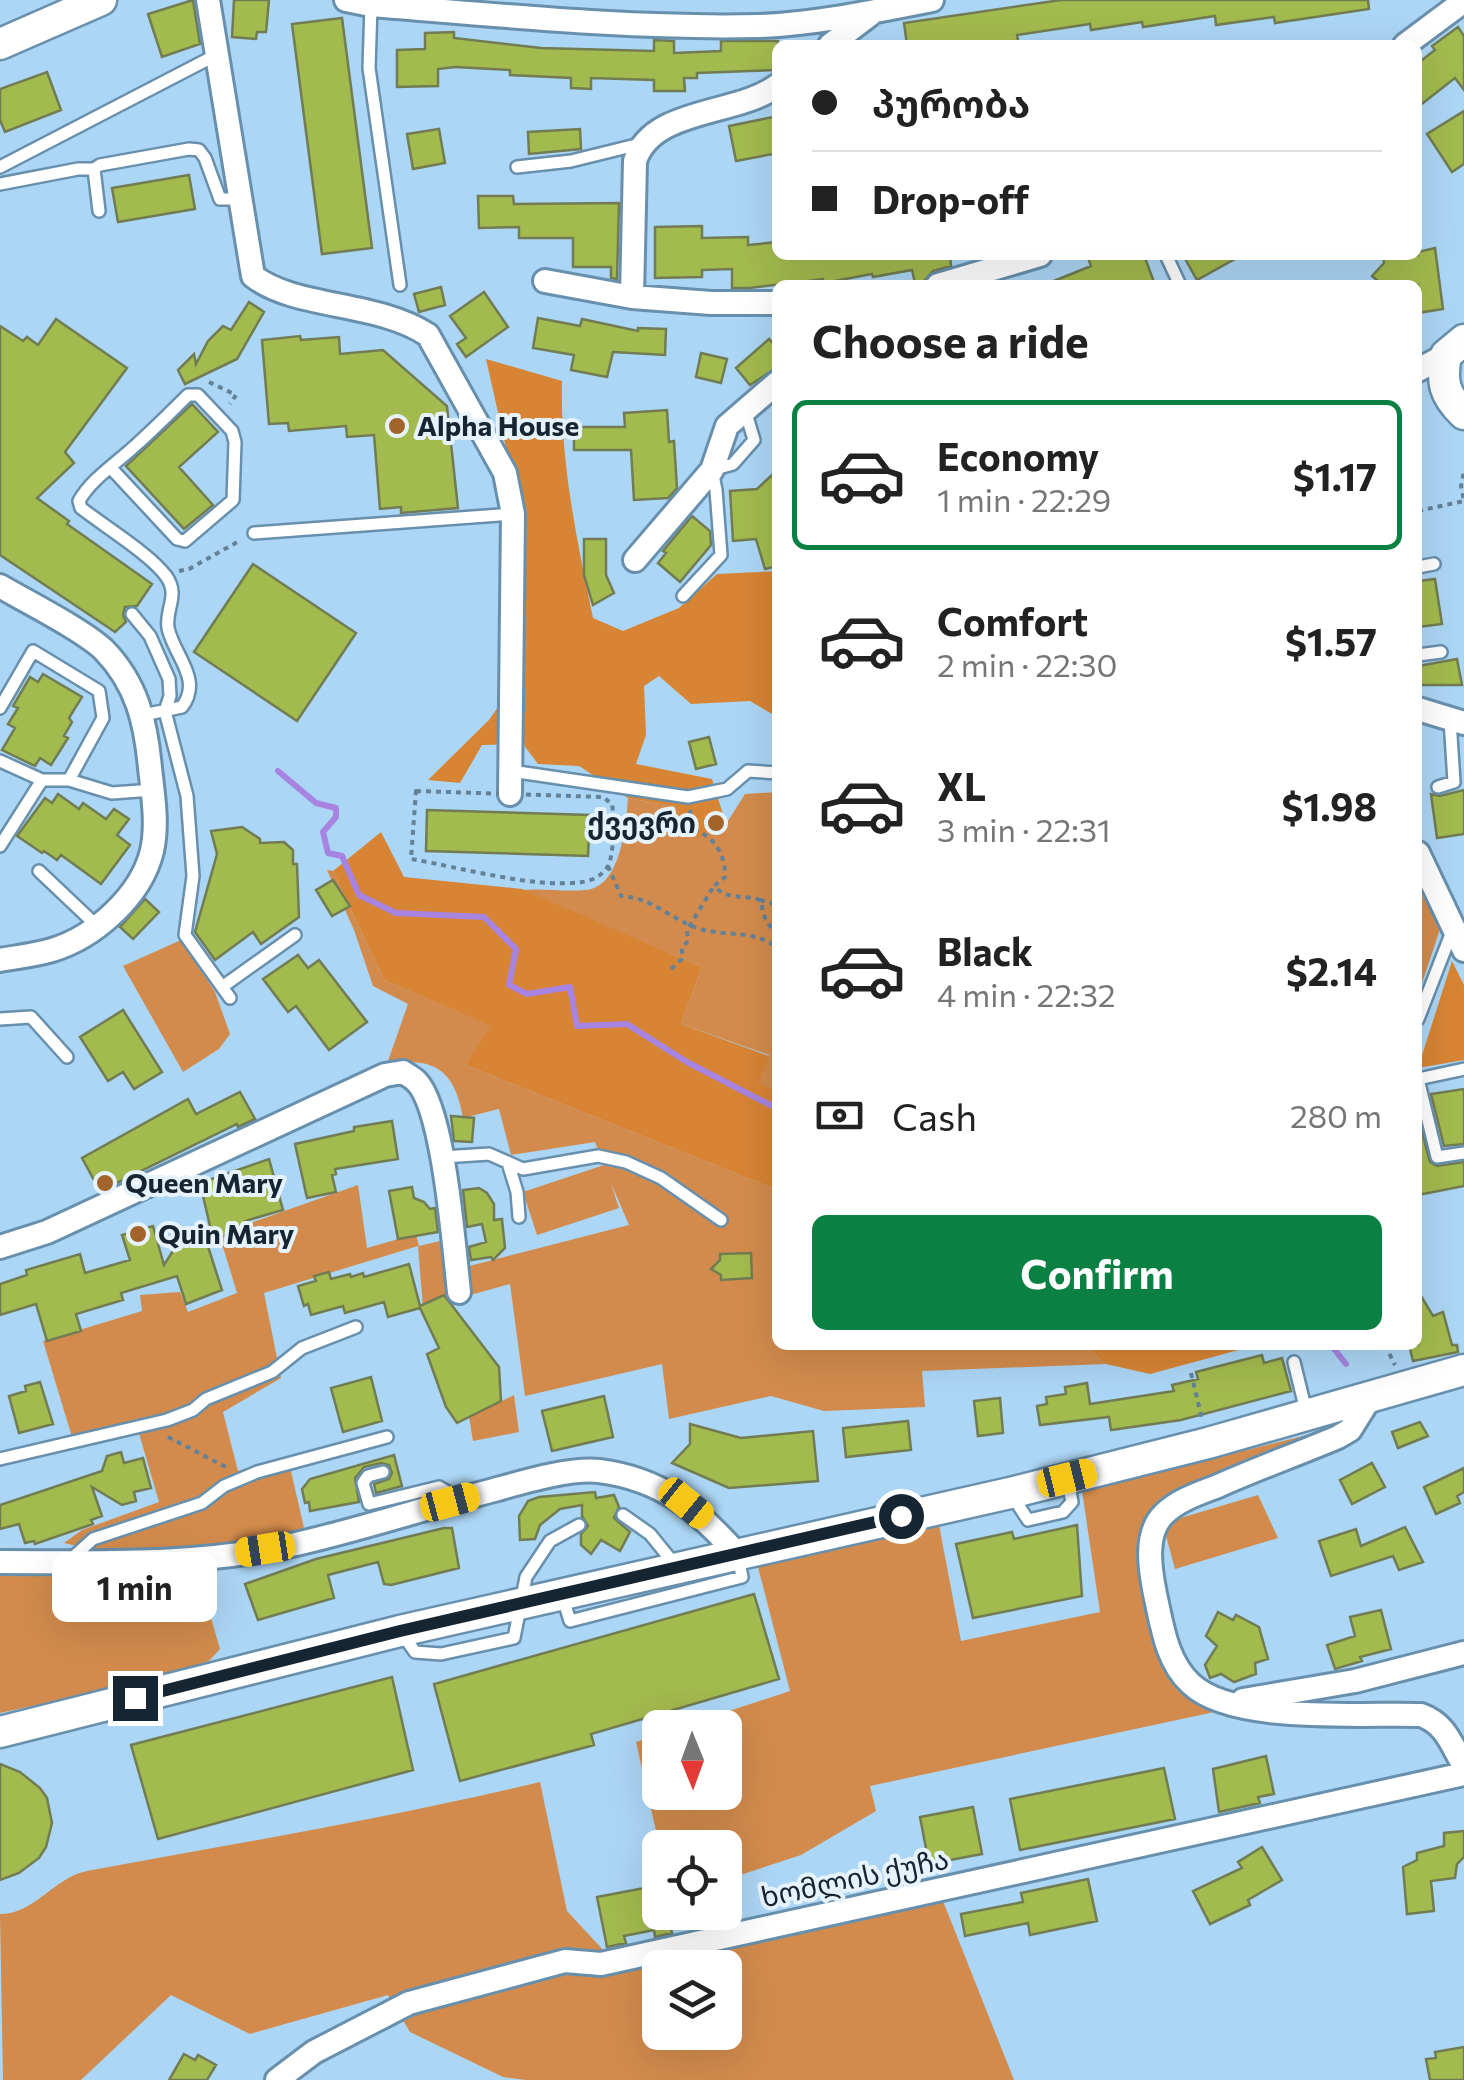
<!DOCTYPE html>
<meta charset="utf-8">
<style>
:root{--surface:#fff;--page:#f2f2f2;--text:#222;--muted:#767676;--line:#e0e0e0;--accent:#0b8043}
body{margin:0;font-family:Commissioner,"Noto Sans Georgian",sans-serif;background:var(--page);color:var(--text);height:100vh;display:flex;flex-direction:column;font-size:38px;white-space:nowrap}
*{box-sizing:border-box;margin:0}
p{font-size:32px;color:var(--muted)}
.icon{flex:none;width:55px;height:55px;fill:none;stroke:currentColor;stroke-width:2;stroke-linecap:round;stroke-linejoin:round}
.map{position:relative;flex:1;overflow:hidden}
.drawer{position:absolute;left:772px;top:280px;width:650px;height:1070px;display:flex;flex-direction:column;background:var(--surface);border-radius:15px;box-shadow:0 10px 40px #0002}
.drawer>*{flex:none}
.hud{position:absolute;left:772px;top:40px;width:650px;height:220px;border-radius:15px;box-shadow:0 10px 40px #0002;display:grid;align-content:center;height:220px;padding:0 40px;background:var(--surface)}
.needle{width:65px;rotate:179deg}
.buttons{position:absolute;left:642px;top:1710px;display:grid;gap:20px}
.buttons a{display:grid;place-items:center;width:100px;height:100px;border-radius:15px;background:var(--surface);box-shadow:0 10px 40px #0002;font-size:50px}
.end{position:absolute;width:45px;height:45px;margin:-22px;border:12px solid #152531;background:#fff;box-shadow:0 0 0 5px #fff}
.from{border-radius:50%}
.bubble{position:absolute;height:70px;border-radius:15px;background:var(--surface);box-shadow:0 10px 40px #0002;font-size:32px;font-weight:700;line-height:70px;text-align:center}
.car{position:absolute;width:30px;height:60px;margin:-30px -15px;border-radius:12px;box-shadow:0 0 8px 2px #0007;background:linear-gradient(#f5c518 24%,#345 0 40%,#f5c518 0 76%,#345 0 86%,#f5c518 0)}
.hud b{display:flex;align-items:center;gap:35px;height:95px;font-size:38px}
.hud b+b{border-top:2px solid var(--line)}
.hud i{width:25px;height:25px;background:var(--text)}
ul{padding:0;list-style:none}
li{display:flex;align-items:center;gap:30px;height:150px;margin:0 20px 15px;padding:0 20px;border:5px solid transparent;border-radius:15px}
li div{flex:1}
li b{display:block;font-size:38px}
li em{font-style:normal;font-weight:700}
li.selected{border-color:var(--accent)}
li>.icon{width:90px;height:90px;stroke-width:1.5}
h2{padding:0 40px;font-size:45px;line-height:120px}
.pay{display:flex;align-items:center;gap:25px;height:110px;padding:0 40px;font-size:38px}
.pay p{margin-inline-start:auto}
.action{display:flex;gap:20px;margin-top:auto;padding:20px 40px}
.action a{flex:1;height:115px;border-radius:15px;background:var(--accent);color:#fff;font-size:40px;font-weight:700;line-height:115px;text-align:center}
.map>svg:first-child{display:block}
</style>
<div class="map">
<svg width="1464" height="2080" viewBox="0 0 1464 2080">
<rect width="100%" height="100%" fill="#acd6f5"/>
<path fill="#d28b4c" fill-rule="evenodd" d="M777,792V1092L758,1084L769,1055L681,1024L702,967L522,890C543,888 564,892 585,890C621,888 626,825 628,798L677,807L726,824L745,794Z
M327,870L333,871L384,980L492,1026L465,1065L777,1190L778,1345H1085L1106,1364L922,1371L925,1407L824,1411L771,1396L669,1419L662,1364L525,1396L510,1284L423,1308L418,1246L264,1293L281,1378L223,1412L238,1471L288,1458L304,1528L243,1544L112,1554L64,1543L82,1530L159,1502L136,1423L72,1437L43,1341L142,1311L140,1295L180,1292L188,1312L237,1293L219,1234L358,1185L367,1248L416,1234L419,1246L444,1240L450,1271L629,1225L611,1183L619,1208L537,1235L523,1192L604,1165L595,1142L511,1155L499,1109L463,1118C455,1070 434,1056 387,1064L408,1004L373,986L354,930Z
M1418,883L1441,926L1418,995Z
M181,940L215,992L230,1034L219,1049L183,1072L123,966Z
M514,1395L519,1432L473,1441L469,1417Z
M1327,1430L1187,1492L1149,1515L1139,1539L1157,1644L1172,1681L1219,1711L870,1786L876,1811L801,1855L725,1880V1848L660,1849L636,1742L660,1734V1792H725V1728L680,1727L790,1691L758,1567L939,1525L961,1641L1100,1612L1082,1491Z
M1258,1495L1278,1538L1175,1569L1165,1532L1177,1519Z
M198,1573L220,1649L209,1661L163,1678L0,1713V1574L123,1576Z
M540,1782L567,1911L619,1967L941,1896L1014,2080H526L503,2077L410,2032L388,1995L250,2034L171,1995L81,2080H3L0,1914C33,1915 55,1877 87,1871C238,1843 391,1818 540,1782ZM660,1968H725V2032H660Z"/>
<path fill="#d78434" d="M486,359L562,381C560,461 577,541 593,618L623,631L679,608L717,574L777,571V717L750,701L691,704L659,676L644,686L646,735L636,764L712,779L726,824L694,838L677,807L628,798L579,766L538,764L523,744L482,745L460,783L428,780L489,720L503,700L513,479Z
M381,832L404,877L522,889L702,967L681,1024L769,1056L759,1083L777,1092V1190L465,1065L491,1026L384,980L333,871Z
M1452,961L1464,985V1060L1418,1068Z
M1085,1345H1257L1150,1374L1106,1364Z"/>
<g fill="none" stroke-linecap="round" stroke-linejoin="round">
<path stroke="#a784e1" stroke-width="6" d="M278,771L316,803L336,808V817L323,832L328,853L342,856L359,895L396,913L484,917L516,949L509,985L527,994L570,987L577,1026L627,1024L687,1062L778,1109
M1331,1345L1346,1364"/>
</g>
<path fill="#a3ba4e" stroke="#717c52" stroke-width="2.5" d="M193,0L200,44L162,57L148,14Z
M234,0H269L266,32H257L256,39L232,37Z
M1061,0H1368L1369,9L1275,23L1274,17L1216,25L1215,16L1143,27L1142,22L1091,30L1090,24L1017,35L1019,45H907L904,23Z
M342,18L372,248L322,254L292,24Z
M1458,27L1464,36V90L1455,78L1418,107V63L1435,50L1432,46Z
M454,32V38L541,48L654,51V40L674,41V53L721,51V41H778V70L697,73V78H684L685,91H654V80L591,78V89L571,88V78L510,75V70L455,67L438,69V86L397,87V50L425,49V33Z
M47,72L61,110L5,132L0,120V89Z
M1464,111V164L1452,172L1427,134Z
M778,116V153L736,161L729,126Z
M439,129L445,163L413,169L407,134Z
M580,129L581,149L529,154L528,132Z
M189,175L195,209L118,222L112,188Z
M478,196H513L514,204L619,203L617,279L611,278V267H573V238H519V227L479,228Z
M702,226V238L748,237V245L778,242V255H950L951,266L933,271L924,281L915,283L912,270L873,277L872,274L824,283L823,279L749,288H732V269L702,270V277L655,278V227Z
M1435,248L1443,309L1418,313V285H1383L1372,276L1384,263L1383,255H1418V252Z
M1087,255H1144L1155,285H1044L1091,266Z
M1183,255H1242L1197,280Z
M441,287L445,305L419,312L414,294Z
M484,292L508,327L466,357L457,344L466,338L450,316Z
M249,302L264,312L237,359L185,384L178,370L194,354L196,364L208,341L223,326L231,330Z
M538,318L580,326L582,319L638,331V328L666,329L665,355L613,352L607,377L571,370L574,355L533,348Z
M56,319L127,368L65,452L74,463L37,498L69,521L67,524L152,584L137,606L125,607L123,615L126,622L115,632L0,555V326L23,341L27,337L38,345Z
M300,336L301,340L339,337L340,354L383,350L447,406L458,508L401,513V507L380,509L374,435L347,437L346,426L289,431L288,423L269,424L262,340Z
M769,339L778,348V367L750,385L736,368Z
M701,353L727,359L721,383L696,377Z
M192,404L218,432L179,467L213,505L184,529L126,466Z
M667,410L669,442L674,441L677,488L668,498L634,500L631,450H574V427H625L624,413Z
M773,474L778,566L765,569L756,539L733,541L730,491L757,489Z
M692,516L710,531L711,545L680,582L658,563L666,553L663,551Z
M584,539H606V575L614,593L593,605L584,575Z
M253,564L356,633L297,721L194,652Z
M1435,579L1442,624L1418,627V581Z
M1457,659L1462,685H1418V666Z
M43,674L82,697L69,718L72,722L64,736L68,738L51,765L40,758L35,766L2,750L15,728L8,724L18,708L13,706L30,677L38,682Z
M709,737L716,764L696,769L689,742Z
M1464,790V834L1437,838L1431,794L1440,796Z
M58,794L79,809L83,803L106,819L114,809L129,819L117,835L130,845L101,884L61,855L57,860L44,851L42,853L17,836L45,798L52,803Z
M427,810L590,815L588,856L426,851Z
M242,827L260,839V843L284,842L293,850V864H297L299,917L261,944L253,932L215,960L195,932L217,854L211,831Z
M333,880L350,906L332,916L316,890Z
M145,899L159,912L133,939L120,927Z
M298,955L308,968L319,960L367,1022L329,1050L296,1006L288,1012L263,979Z
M123,1010L162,1072L134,1089L123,1072L108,1081L80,1037Z
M1464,1089V1144L1444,1146L1431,1094Z
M240,1092L255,1119L238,1127L237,1124L100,1191L82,1158L188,1099L196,1114Z
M451,1116L474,1118L472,1142L454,1141Z
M1418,1117L1430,1162L1437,1166L1464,1162V1186L1418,1195Z
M392,1121L398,1159L335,1169L336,1174L332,1175L336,1192L307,1198L295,1144L354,1131V1127Z
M269,1159L283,1210L245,1221L247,1229L213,1239L200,1183Z
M412,1187L414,1198L424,1202L430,1209L435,1208L438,1232L398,1239L389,1191Z
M479,1188L487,1193L494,1204V1220L502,1219L505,1248L493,1260L491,1257L471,1260L469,1247L486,1242L482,1224L467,1227L463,1190Z
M153,1226L164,1265L183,1235L204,1234L222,1290L186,1304L177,1276L121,1293L123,1300L76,1314L81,1331L47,1341L36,1304L0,1315V1284L27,1275L26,1270L80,1254L85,1273L130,1260L122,1235Z
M751,1253L752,1278L721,1280V1275L711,1269L720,1260V1254Z
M409,1264L420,1306L444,1295L499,1367L501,1401L457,1423L446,1407L427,1354L439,1348L420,1308L388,1317L384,1302L345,1313L343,1306L311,1315L308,1304L304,1306L298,1286L316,1281L314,1276L329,1272L331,1279L350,1274L351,1277L363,1273L364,1277Z
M1418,1291L1433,1316L1443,1312L1452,1345H1457L1458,1352L1413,1361L1409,1345H1418Z
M1262,1355L1264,1363L1282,1358L1291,1391L1181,1420L1111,1430L1109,1417L1040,1425L1037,1406L1047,1404L1046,1397L1066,1394L1065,1387L1087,1383L1090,1404L1174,1391L1172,1385L1198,1379L1196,1372Z
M371,1377L382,1421L343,1432L331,1388Z
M40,1382L53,1424L19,1433L9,1396L26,1391L25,1386Z
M604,1396L613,1437L552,1451L542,1411Z
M1000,1398L1003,1433L978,1436L974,1401Z
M908,1421L911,1450L846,1457L843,1428Z
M1420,1422L1428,1436L1398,1448L1392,1432Z
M690,1424L741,1438L813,1431L818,1481L729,1488L672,1463L690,1444Z
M121,1452L124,1463L143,1458L151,1488L134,1492L136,1501L122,1505L92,1487L102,1516L91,1520L93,1524L35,1544L34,1541L25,1543L19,1524L0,1529V1505L102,1471L107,1456Z
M394,1455L402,1486L376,1493L374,1484L389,1479L392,1473L389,1465L381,1463L364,1467L355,1478L359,1502L310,1511L309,1502L305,1503L302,1489L310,1479Z
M1372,1463L1385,1487L1352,1504L1340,1480Z
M1464,1468V1492L1457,1496L1460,1503L1436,1514L1424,1487Z
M595,1492L596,1498L614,1495L619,1507L614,1518L630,1532L620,1551L601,1540L591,1554L581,1545V1534L588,1526L582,1516V1505L560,1509L540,1525L535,1539L520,1540L519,1516L528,1501L539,1497Z
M1077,1525L1082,1596L973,1618L956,1544L1012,1532L1014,1539Z
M1405,1527L1423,1562L1399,1570L1393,1556L1331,1576L1319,1541L1356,1529L1361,1546Z
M444,1528H452L459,1568L391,1585L384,1584L378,1562L328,1575L334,1598L258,1620L245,1584L316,1559Z
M754,1594L779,1679L591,1734L594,1745L460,1781L434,1684Z
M1381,1610L1391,1649L1360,1657L1362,1661L1335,1669L1327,1645L1355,1636L1350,1617Z
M1218,1612L1233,1620L1236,1615L1259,1627L1268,1659L1255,1663L1256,1674L1234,1682L1221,1674L1210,1678L1205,1665L1217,1646L1206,1636Z
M392,1677L413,1770L158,1839L131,1745Z
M1266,1756L1274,1794L1258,1797L1260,1803L1219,1812L1213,1769Z
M0,1764L20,1772L40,1788L47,1798L52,1823L46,1847L39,1858L19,1873L0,1880Z
M1164,1768L1175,1819L1020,1850L1010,1799Z
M973,1807L982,1854L929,1864L920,1817Z
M1464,1831V1857L1457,1864L1455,1878L1431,1881L1434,1911L1407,1914L1403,1867L1417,1860V1853L1444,1846V1833Z
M1262,1847L1282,1880L1248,1900L1250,1905L1210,1924L1193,1891L1242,1868L1238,1862Z
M1088,1879L1097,1921L1030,1935L1028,1923L965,1936L961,1914L1023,1902L1021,1893Z
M660,1885V1912H668L672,1933L655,1937L654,1930L624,1936L626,1943L607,1947L597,1897Z
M1464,2047V2080H1430L1426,2059L1436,2058L1435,2052Z
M184,2054L195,2060L198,2055L216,2065L207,2080H169Z"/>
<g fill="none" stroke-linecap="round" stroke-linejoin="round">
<g stroke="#6890ad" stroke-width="16">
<path id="lane" d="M371,5L369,68L400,285
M0,167L218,54
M517,167L571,161L640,144
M0,184L78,169H94
M99,211L94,169L100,165L189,149L199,150L205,158L220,199H241
M1166,255L1180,285
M110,467L177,539L185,541L233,500L235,442L232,431L198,395H188C171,412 154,429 136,445C118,462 91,479 79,501L81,508C104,526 151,555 166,576C180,595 165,609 168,628C174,656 203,679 182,707L143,715
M254,533L513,514
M1418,567L1434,564
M683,596L721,555L716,490L712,470L733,464L754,440L745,410
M132,614L150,636L169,679L170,696L165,711L187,796L193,876L185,935L230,998
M1418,655L1441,652
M0,708L33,651L99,691L103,718L69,780
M0,761L42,780
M511,771L688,797L727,789L748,771L778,773
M1438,787L1454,782L1450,720
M0,846L42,780H69L112,793L153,790
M39,871L96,925
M222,987L295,935
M0,1019L31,1017L67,1057
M1418,1019L1453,929
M1418,1079L1437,1157L1464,1153
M1418,1079L1464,1069
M443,1157L489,1154L523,1169L598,1156L626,1162L661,1178L721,1220
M508,1163L517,1192L519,1217
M1294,1362L1306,1411
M0,1459L167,1420L193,1410L206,1399L272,1372L302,1348L356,1327
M383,1472L368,1476L363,1483L369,1504L439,1487L446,1491L450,1502
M1013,1497L1028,1520L1063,1512L1072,1502L1068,1483
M623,1515L650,1534L676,1566
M71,1559L93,1539L202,1503L224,1486L257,1472L387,1437
M562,1595L570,1621L742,1577L738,1557
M403,1635L415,1652L441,1654L514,1638L526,1577L550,1541L579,1525"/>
</g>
<g stroke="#6890ad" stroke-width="28">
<path id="street" d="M208,0L253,276C295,309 377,301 428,335L505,473L513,514L510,794
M346,0L371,5C499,15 630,29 759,26C816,24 876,11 932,0
M830,45L871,14
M1405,45L1464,1
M778,85C738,116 652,107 635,161L632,297L711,303H778
M545,281L632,297
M938,285L1040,255
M1418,370L1446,355
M635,560L712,470L727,426L778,382
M0,586C27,602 83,630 104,650C137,684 146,723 150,768C153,795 158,824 152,851C141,896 95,937 52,950C35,955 17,957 0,960
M1418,709L1464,723
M1418,853L1464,950
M0,1247L47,1232L385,1075L403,1072C407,1075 412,1077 416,1081C444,1108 454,1249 459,1292
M1370,1398L1350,1430L1338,1437C1298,1454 1258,1468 1218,1486C1200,1493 1178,1500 1164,1514C1144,1533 1150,1569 1155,1594C1162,1625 1166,1661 1191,1684C1233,1724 1364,1713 1421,1715C1446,1724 1451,1744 1464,1766
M0,1562C98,1562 199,1566 296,1544C362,1529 428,1507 494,1490C523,1482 569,1468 599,1471C662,1479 697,1509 738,1555
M1243,1700L1355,1681L1464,1653
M277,2080L314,2052L409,2003L565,1961L601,1964L1464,1774"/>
</g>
<g stroke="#6890ad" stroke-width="35">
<path id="secondary" d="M0,44L101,0
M1464,340L1446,355C1441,382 1444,395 1464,414
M0,1732L400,1631L1010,1493L1208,1443L1464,1370"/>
</g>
<path stroke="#638197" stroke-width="4" stroke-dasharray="5 5" stroke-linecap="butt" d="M209,382L236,395L230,404
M1418,464L1419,463
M1418,511L1464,501L1461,486L1464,472
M179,571L189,569L241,540
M416,791L603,797L612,804L613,811C612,827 615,851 608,866C603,875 592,881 582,882C535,889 459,867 411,859Z
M690,810L693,829C714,836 726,855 725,877L714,886C729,901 743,894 760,900L765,918L778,939
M608,866L621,896C652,897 673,921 700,929C729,937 753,929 778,948
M760,900L778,905
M671,969L682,959V948L688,941L687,930L714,886
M1385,1345L1395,1365
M1191,1373L1202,1419
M168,1437L226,1467"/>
<use href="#lane" stroke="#fff" stroke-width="11"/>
<use href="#street" stroke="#fff" stroke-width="22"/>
<use href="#secondary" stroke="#fff" stroke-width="30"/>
</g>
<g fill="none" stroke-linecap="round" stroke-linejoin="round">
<path stroke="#152531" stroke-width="12" d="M135,1698L400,1631L901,1516"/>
</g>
<g fill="#a2642a" stroke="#e6f3fc" stroke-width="4">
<circle cx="397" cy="426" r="10"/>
<circle cx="716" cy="823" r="10"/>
<circle cx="105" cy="1183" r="10"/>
<circle cx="138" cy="1234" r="10"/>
</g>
<g text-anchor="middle" stroke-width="8" stroke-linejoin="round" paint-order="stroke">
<g font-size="28" font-weight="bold" fill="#152531" stroke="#e6f3fc" text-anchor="start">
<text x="417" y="436">Alpha House</text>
<text x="696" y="833" text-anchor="end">ქვევრი</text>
<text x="125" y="1193">Queen Mary</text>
<text x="158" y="1244">Quin Mary</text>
</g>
<g font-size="28" fill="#152531" stroke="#e6f3fc">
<text transform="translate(855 1878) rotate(-12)" y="10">ხომლის ქუჩა</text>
</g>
</g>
</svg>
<div class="buttons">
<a><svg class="needle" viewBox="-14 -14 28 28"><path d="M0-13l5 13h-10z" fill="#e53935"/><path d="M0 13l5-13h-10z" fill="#767676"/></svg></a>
<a><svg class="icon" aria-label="locate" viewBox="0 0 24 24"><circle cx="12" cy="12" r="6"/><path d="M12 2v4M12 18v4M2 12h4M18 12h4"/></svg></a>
<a><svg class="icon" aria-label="layers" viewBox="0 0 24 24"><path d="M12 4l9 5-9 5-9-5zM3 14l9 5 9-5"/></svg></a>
</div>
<i class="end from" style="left:901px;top:1516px"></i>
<i class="end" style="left:135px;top:1698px"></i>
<div class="bubble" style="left:52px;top:1552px;width:165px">1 min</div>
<i class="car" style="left:1067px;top:1478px;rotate:76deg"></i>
<i class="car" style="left:450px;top:1502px;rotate:75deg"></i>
<i class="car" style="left:686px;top:1503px;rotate:129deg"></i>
<i class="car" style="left:265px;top:1549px;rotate:261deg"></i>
<div class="hud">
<b><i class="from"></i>პურობა</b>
<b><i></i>Drop-off</b>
</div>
<section class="drawer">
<h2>Choose a ride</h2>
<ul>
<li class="selected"><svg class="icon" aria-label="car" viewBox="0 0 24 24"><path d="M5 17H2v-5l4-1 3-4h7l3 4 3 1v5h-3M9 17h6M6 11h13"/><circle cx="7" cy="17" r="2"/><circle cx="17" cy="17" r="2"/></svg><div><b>Economy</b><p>1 min · 22:29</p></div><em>$1.17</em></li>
<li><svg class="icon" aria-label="car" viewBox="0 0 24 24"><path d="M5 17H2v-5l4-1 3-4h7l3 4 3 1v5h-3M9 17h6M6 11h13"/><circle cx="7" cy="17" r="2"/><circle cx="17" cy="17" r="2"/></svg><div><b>Comfort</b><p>2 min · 22:30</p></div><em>$1.57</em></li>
<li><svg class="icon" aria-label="car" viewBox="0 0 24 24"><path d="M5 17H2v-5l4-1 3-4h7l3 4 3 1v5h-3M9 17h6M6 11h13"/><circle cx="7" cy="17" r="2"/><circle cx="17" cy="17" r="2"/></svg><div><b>XL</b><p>3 min · 22:31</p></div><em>$1.98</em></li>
<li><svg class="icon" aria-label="car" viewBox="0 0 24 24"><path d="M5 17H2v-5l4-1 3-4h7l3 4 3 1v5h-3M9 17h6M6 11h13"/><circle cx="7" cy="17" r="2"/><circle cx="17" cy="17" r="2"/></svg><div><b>Black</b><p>4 min · 22:32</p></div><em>$2.14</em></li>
</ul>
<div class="pay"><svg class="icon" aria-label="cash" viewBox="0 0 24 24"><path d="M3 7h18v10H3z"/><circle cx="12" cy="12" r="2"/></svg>Cash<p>280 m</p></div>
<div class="action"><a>Confirm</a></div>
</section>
</div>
